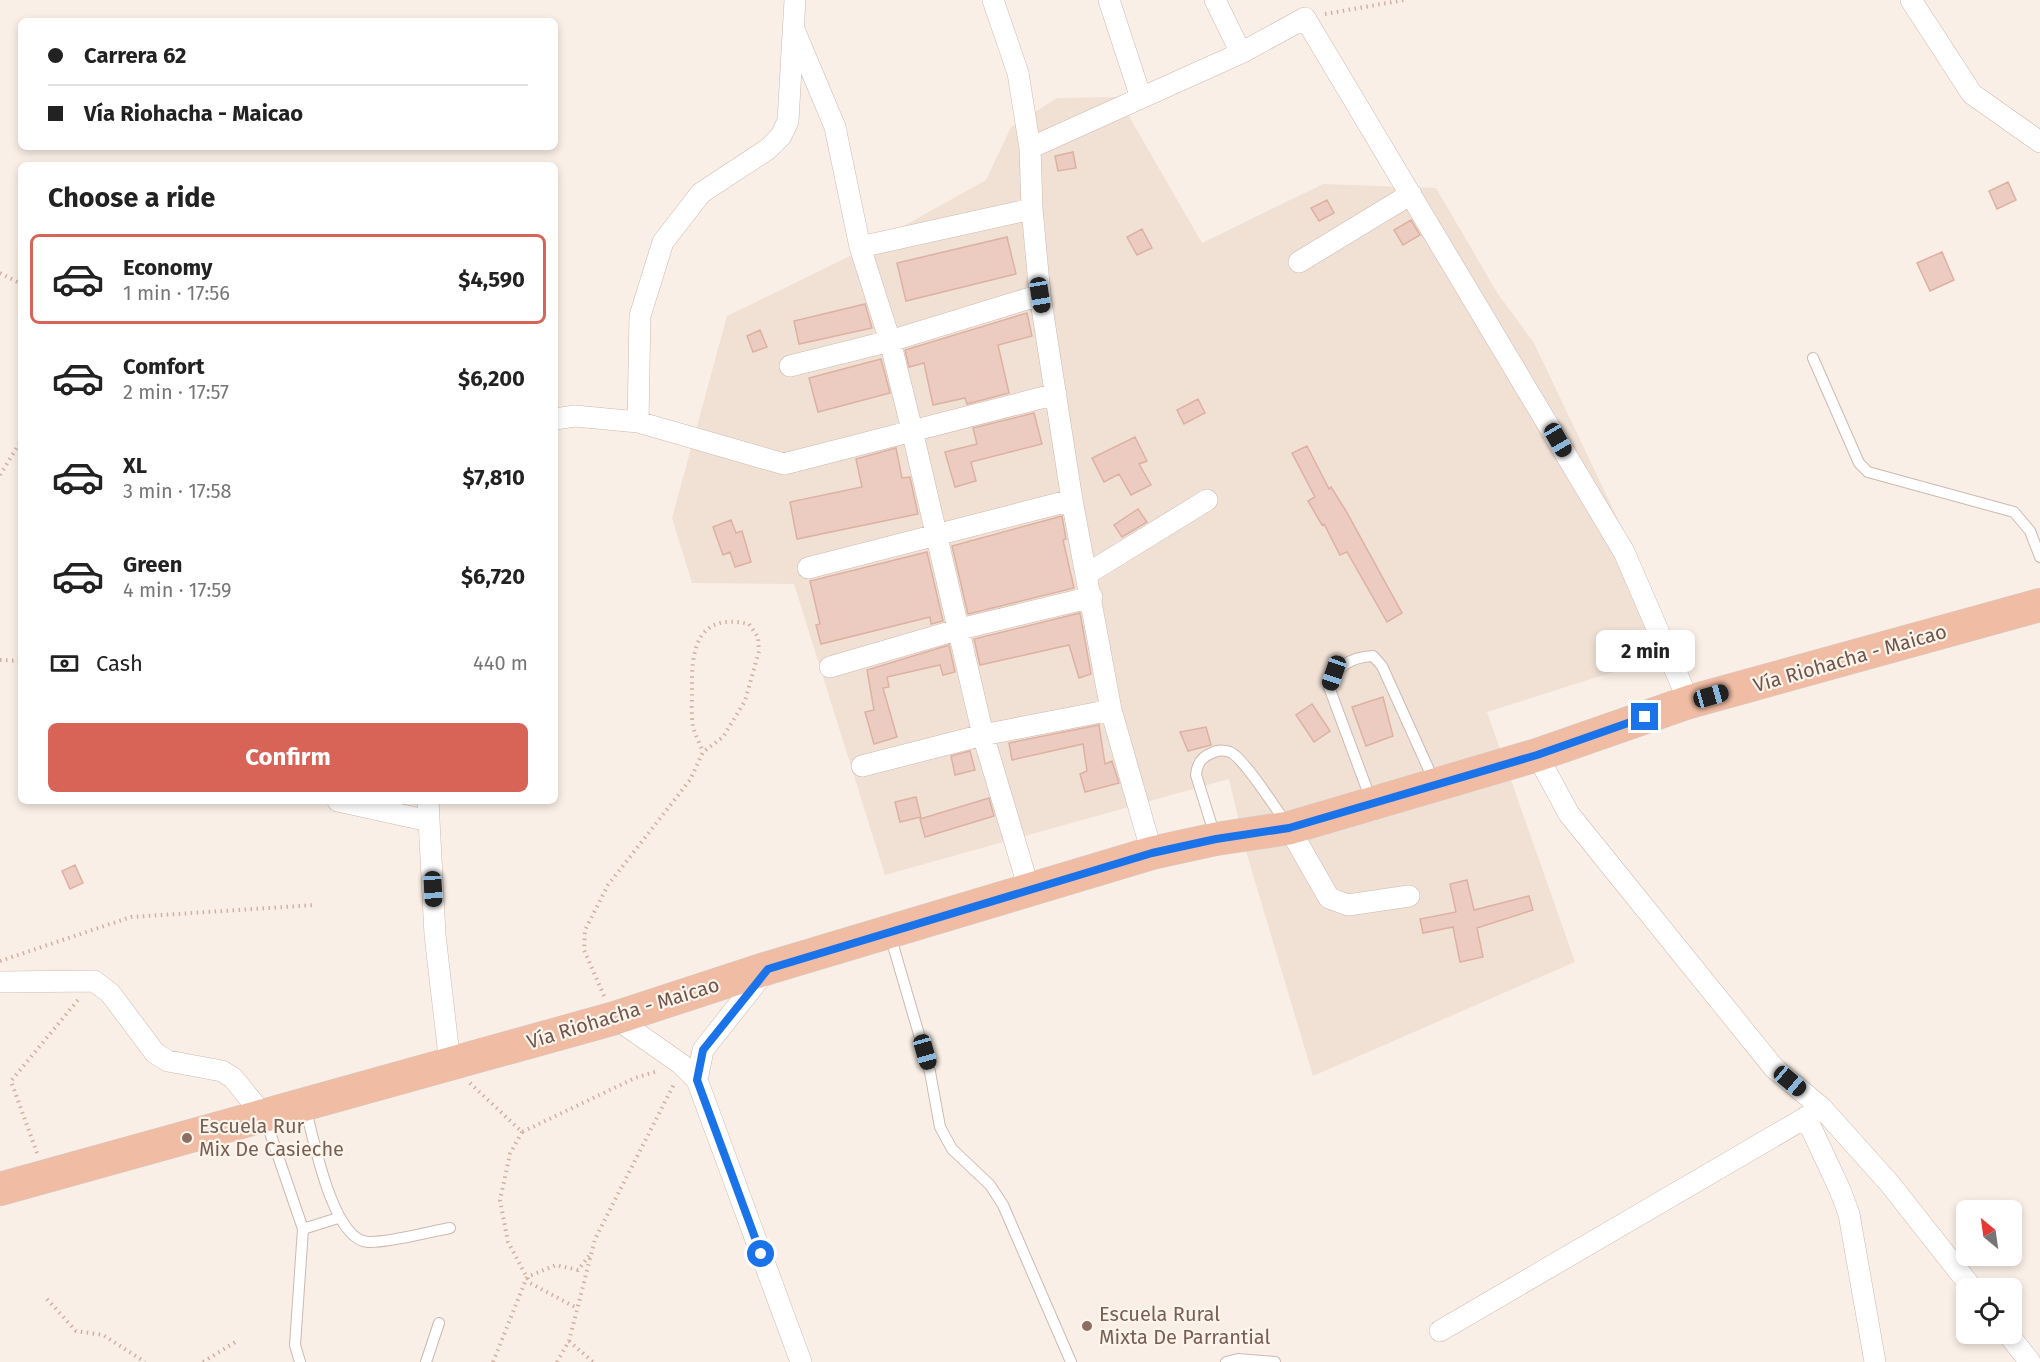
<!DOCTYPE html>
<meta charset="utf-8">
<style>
:root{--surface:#fff;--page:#f2f2f2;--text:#222;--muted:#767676;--line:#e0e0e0;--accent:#d76457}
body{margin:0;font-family:"Fira Sans",sans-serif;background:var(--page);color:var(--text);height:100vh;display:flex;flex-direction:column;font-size:22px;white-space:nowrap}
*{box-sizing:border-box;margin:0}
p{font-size:20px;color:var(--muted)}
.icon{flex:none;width:33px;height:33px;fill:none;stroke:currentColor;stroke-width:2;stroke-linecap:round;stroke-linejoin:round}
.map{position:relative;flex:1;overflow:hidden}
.side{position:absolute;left:18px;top:162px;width:540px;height:642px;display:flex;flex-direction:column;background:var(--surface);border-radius:9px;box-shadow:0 3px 9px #0003}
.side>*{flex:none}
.hud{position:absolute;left:18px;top:18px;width:540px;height:132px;border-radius:9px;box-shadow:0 3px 9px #0003;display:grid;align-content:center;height:132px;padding:0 30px;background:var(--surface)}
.needle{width:39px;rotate:331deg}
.fabs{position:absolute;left:1956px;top:1200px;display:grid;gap:12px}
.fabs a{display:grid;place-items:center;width:66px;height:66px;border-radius:9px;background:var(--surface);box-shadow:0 3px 9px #0003;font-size:30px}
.end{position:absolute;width:27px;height:27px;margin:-14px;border:8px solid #1a73e8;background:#fff;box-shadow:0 0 0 3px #fff}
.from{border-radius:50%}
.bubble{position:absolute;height:42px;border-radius:9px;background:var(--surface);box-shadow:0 3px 9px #0003;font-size:20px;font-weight:700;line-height:42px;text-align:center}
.car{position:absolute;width:18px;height:36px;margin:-18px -9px;border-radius:8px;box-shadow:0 0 4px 2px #0007;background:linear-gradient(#222 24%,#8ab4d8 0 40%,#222 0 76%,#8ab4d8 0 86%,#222 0)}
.hud b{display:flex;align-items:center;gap:21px;height:57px;font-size:22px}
.hud b+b{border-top:2px solid var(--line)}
.hud i{width:15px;height:15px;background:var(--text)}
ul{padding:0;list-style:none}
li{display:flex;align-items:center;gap:18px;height:90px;margin:0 12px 9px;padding:0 18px;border:3px solid transparent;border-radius:9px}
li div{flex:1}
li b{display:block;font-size:22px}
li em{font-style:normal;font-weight:700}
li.selected{border-color:var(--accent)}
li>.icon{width:54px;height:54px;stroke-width:1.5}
h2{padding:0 30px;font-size:27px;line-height:72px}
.pay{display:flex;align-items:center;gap:15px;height:66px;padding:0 30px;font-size:22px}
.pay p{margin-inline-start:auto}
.primary-button{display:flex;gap:12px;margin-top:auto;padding:12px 30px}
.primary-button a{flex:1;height:69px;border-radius:9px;background:var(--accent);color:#fff;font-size:24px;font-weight:700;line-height:69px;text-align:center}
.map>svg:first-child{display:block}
</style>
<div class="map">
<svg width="2040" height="1362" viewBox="0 0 2040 1362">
<rect width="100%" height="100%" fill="#faefe6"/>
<path fill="#f1e1d5" d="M1118,97L1202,243L1323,184L1436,188L1498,294L1534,343L1656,599L1667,655L1487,712L1575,962L1313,1076L1245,848L1229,779L885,875L794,584L692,583L672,518L727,316L848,257L986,180L1011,127L1057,98Z"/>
<path fill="#ecccc0" stroke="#ddb1a2" stroke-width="1.5" d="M1073,152L1076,168L1058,171L1055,156Z
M2008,182L2016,200L1997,209L1989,191Z
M1327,200L1334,213L1319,221L1311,208Z
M1411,220L1420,235L1403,245L1394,230Z
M1142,229L1152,248L1137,255L1127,237Z
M1007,237L1016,274L906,301L897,263Z
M1942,252L1954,280L1930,291L1917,263Z
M865,304L872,328L799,344L794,321Z
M1027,313L1032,336L998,345L1009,393L967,404L965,398L933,405L924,363L909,367L905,350Z
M760,330L767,347L753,352L747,336Z
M881,359L890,393L818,412L809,378Z
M1198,399L1205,413L1184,424L1177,410Z
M1034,413L1042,444L971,462L976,481L955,487L945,452L977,444L973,428Z
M1135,437L1147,461L1139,464L1151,485L1131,495L1119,474L1104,482L1092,458Z
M1307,446L1329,489L1331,487L1346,511L1402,613L1387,622L1347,552L1340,555L1324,524L1322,525L1308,501L1315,497L1292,453Z
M896,448L902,478L910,477L918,514L797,539L790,502L862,487L856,459Z
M1138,509L1147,522L1122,537L1114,525Z
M1062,516L1066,539L1063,540L1074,588L968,614L952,546Z
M731,520L736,533L742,531L751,562L735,567L730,552L723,555L713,527Z
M927,552L943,621L931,624L930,617L821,644L816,625L820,624L810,581Z
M1080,613L1091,674L1079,678L1069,645L980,665L974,639Z
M949,645L955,672L943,675L940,665L887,677L889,687L883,688L897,737L874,744L865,712L874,710L867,670Z
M1383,697L1393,736L1366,746L1352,707Z
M1312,704L1330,731L1314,742L1296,715Z
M1099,725L1105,764L1112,761L1119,783L1085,792L1080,774L1087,771L1083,744L1012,760L1009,743Z
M1206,727L1211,745L1188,751L1180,732Z
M970,751L975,770L955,775L951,756Z
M916,797L921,817L900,822L895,802Z
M989,798L994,816L925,837L920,819Z
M75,865L83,883L70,889L62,871Z
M1467,880L1474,910L1529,896L1533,910L1477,928L1483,957L1460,962L1453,927L1423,933L1420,919L1456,912L1450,884Z"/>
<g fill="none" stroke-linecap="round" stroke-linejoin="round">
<g stroke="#ccb9b0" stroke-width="12">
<path id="service" d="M1813,358L1859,463L1868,472L2014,512L2030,531L2040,557
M1371,800L1329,687C1336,666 1351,657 1373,656L1382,666L1434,781
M1215,836L1196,775C1197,764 1201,757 1212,753C1217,750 1224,750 1230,752C1243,757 1276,809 1286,823
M890,935L930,1072L940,1127L952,1149L990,1185L1003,1205L1071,1362
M305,1106C313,1136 332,1240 368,1242C389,1243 428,1232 450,1228
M265,1118L303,1229L295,1345L300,1362
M303,1229L338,1218
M426,1362L439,1323
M1226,1362L1238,1359L1275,1362"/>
</g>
<g stroke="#ccb9b0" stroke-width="22">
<path id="minor" d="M993,0L1018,73L1030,148L1032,209L1040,295L1072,500L1111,710L1152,853
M1109,0L1141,98
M1215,0L1241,53
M1911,0L1972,94L2040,142
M793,27L835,127L860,247L890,341L912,430L983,735L1029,889
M1030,148L1241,53L1305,18L1624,552L1689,702
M860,247L1032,209
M1299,262L1411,194
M790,366L890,341L1040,295
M555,419L575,416L638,422L784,464L1056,394
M638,422L640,316L663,242L701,193L768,149L781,136L788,121L795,0
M808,568L1072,500
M1087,574L1207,500
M830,667L960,629L1092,597
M1537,755L1569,814L1774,1068L1822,1108L1890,1184L1972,1288
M862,766L983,735L1111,710
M338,801L429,821
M428,801L435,935L450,1064
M1289,828L1329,898L1348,905L1409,896
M0,982L94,981L110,993L155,1053L168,1061L222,1071L233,1078L264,1116
M615,1018L681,1064L697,1080L801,1362
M697,1080L703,1050L767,969
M1806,1117L1840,1190L1849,1214L1875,1362
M1440,1331L1822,1108
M2008,1334L2030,1362"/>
</g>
<g stroke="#d4ccca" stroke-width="34">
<path id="trunk" d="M0,1189L615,1018L768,968L1152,853L1216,839L1289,828L1537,755L1689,702L2040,605"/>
</g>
<path stroke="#d1b0a3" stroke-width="4" stroke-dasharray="1.5 4.5" stroke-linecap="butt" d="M1325,14L1404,0
M0,273L21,284
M0,475L21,441
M0,660L21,661
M0,961L131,917L315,905
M604,996L584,950L585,930L608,885L690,780L703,752L723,737L745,701L759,651L758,637L749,624C696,612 691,650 692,693C692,703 691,716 693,726C695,735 700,744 703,752
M470,1083L522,1132L635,1078L658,1071
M522,1132L510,1154L500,1200L508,1242L530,1283L577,1308
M37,1153L11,1081L78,1000
M47,1299L76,1331L103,1335L145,1362
M569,1341L593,1362
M203,1362L237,1341
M493,1362L527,1277L556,1265L578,1270L589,1256
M557,1362L569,1341L595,1239L674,1084"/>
<use href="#service" stroke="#fff" stroke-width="10"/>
<use href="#minor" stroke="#fff" stroke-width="21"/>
<use href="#trunk" stroke="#f0bca4" stroke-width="33"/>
</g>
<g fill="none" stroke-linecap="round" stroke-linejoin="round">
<path stroke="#1a73e8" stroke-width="8" d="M761,1254L697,1080L703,1050L768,969L1152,853L1216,839L1289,828L1537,755L1645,717"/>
</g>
<g fill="#8d6e63" stroke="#fdf4eb" stroke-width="2">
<circle cx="187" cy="1138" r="6"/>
<circle cx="1087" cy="1326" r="6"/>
</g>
<g text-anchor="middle" stroke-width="4.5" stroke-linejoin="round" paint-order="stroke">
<g font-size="20" fill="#70554d" stroke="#fdf4eb">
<text transform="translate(1850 658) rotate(-16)" y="7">Vía Riohacha - Maicao</text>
<text transform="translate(623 1013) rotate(-17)" y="7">Vía Riohacha - Maicao</text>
</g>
<g font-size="20" fill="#785e54" stroke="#fdf4eb" text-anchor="start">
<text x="199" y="1133">Escuela Rur<tspan x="199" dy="23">Mix De Casieche</tspan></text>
<text x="1099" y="1321">Escuela Rural<tspan x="1099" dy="23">Mixta De Parrantial</tspan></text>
</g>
</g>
</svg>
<div class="fabs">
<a><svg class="needle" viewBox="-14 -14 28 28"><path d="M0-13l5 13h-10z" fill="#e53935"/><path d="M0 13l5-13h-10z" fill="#767676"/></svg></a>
<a><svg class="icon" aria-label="locate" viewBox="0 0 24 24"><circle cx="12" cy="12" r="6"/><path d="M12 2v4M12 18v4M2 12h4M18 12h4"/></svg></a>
</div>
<i class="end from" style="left:761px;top:1254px"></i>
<i class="end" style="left:1645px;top:717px"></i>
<div class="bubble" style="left:1596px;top:630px;width:99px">2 min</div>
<i class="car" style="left:1040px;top:295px;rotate:171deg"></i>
<i class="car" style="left:1558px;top:440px;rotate:150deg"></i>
<i class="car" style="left:1334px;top:673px;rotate:199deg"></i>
<i class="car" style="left:1711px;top:696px;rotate:74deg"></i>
<i class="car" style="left:433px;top:889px;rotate:177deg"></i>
<i class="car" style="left:925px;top:1052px;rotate:164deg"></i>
<i class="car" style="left:1790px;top:1081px;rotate:130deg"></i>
<div class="hud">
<b><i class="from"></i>Carrera 62</b>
<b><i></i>Vía Riohacha - Maicao</b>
</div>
<section class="side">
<h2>Choose a ride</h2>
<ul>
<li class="selected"><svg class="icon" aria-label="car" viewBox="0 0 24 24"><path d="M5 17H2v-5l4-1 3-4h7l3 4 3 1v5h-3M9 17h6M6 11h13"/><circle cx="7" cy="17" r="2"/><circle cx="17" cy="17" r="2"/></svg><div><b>Economy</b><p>1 min · 17:56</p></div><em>$4,590</em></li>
<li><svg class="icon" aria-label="car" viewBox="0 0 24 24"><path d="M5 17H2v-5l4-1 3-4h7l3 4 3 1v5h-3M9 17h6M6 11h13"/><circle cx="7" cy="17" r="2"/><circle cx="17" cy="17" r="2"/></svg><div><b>Comfort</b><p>2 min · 17:57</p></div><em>$6,200</em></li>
<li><svg class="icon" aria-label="car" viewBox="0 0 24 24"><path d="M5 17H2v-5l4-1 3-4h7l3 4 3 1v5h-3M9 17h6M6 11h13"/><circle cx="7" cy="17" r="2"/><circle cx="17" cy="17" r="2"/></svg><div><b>XL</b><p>3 min · 17:58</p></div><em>$7,810</em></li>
<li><svg class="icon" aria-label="car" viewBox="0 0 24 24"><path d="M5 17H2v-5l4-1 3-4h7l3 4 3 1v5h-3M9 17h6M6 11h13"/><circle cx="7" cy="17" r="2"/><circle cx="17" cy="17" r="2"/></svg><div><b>Green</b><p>4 min · 17:59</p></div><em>$6,720</em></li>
</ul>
<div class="pay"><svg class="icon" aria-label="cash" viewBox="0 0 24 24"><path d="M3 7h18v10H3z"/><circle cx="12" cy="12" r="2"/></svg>Cash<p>440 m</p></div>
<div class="primary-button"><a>Confirm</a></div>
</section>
</div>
